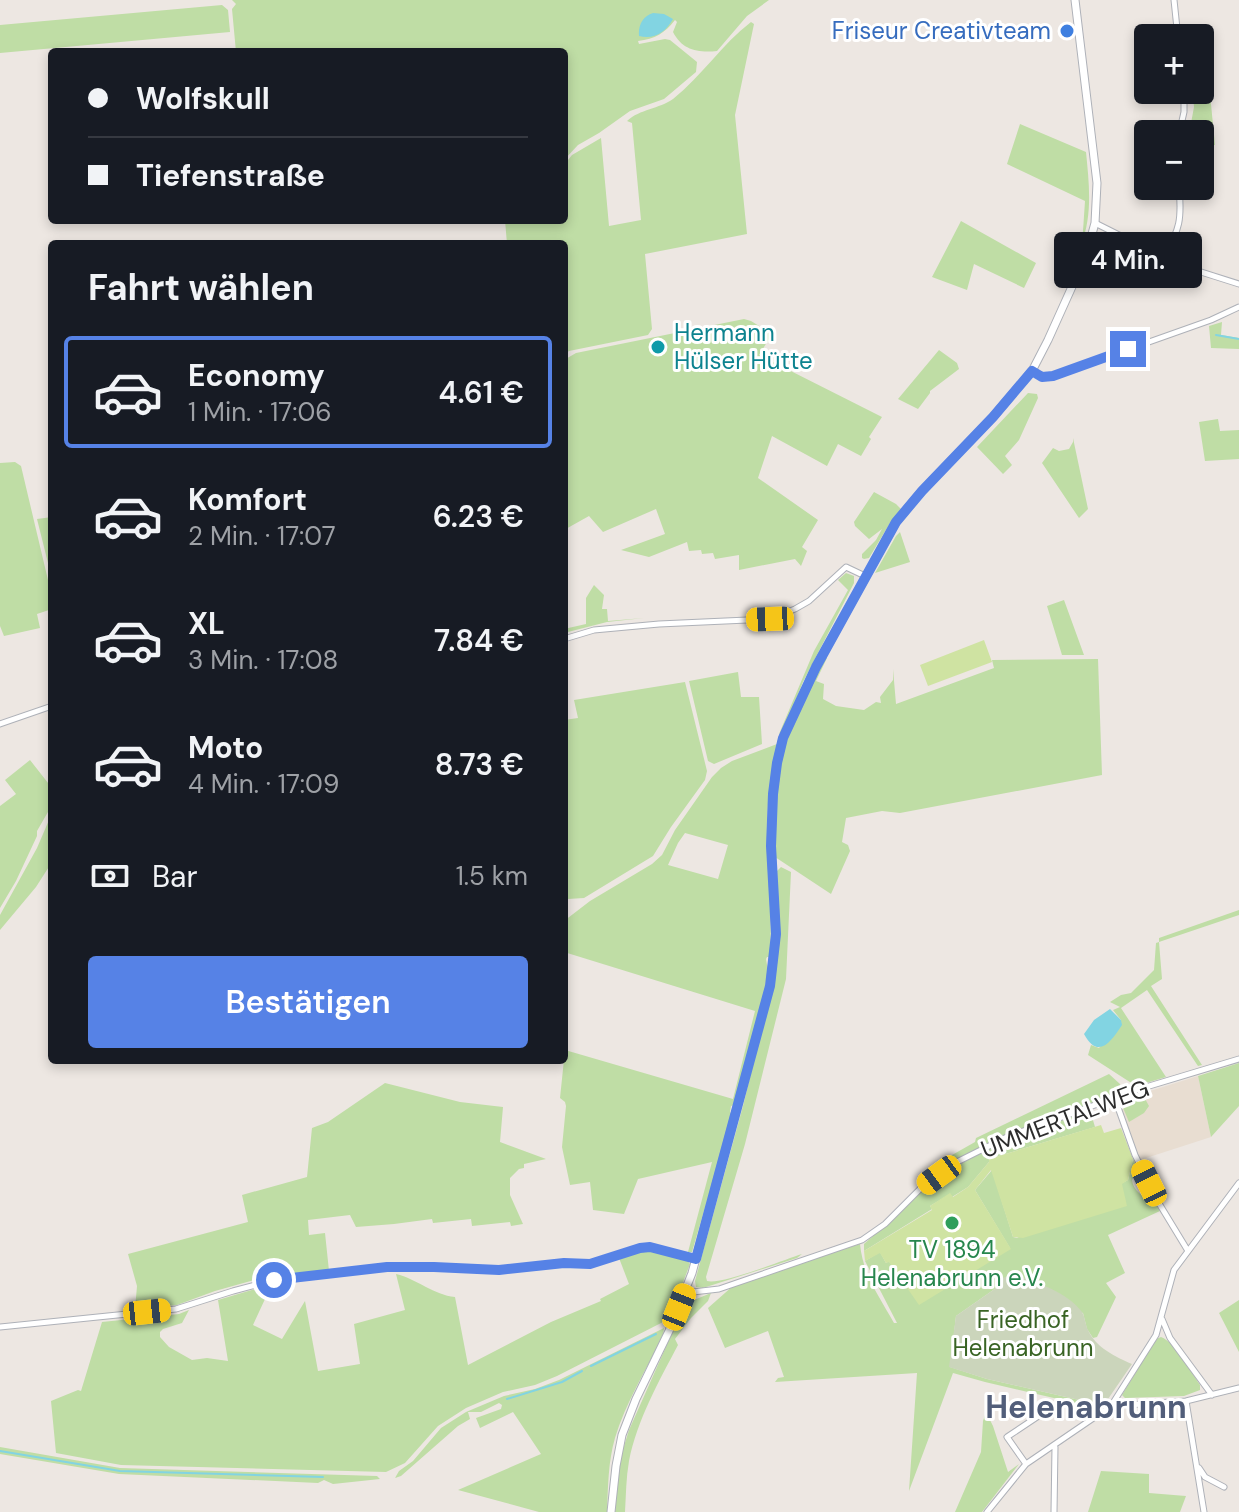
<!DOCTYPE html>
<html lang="de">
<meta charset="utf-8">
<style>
:root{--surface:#171b24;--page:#242831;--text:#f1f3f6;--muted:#9ea1a6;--line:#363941;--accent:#5682e6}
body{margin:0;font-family:"DM Sans",sans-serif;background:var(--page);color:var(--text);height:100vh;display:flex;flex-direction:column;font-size:30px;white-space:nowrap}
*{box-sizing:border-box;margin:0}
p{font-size:26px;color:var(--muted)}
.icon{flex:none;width:44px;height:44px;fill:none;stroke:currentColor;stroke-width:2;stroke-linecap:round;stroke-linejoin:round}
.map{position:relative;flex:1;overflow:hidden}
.side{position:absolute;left:48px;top:240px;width:520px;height:824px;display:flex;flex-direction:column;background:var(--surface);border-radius:8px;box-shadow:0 4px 12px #0003}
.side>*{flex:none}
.banner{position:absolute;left:48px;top:48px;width:520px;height:176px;border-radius:8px;box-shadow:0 4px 12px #0003;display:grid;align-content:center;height:176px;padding:0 40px;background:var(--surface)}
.tools{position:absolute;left:1134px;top:24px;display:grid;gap:16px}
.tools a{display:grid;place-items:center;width:80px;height:80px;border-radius:8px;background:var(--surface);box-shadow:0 4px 12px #0003;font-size:40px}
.end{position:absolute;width:36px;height:36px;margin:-18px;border:10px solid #5682e6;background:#fff;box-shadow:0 0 0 4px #fff}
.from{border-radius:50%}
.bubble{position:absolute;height:56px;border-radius:8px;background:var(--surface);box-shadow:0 4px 12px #0003;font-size:26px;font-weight:600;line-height:56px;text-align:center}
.car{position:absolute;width:24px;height:48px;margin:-24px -12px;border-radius:10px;box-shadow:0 0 6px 2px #0007;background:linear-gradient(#f5c518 24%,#345 0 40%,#f5c518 0 76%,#345 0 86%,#f5c518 0)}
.banner b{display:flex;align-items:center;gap:28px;height:76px;font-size:30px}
.banner b+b{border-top:2px solid var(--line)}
.banner i{width:20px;height:20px;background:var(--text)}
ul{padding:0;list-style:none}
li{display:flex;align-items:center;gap:24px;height:112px;margin:0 16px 12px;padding:0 24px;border:4px solid transparent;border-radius:8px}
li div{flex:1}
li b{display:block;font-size:30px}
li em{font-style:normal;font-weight:600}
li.active{border-color:var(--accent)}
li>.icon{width:72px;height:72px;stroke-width:1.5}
h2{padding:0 40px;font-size:36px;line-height:96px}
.pay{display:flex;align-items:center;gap:20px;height:88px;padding:0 40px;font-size:30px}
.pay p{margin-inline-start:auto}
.button{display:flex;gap:16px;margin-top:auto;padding:16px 40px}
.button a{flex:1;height:92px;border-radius:8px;background:var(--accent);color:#fff;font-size:32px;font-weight:600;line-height:92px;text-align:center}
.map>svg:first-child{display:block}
</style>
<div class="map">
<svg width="1239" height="1512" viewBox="0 0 1239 1512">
<rect width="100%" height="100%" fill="#ede7e2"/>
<path fill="#e8ddd1" d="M1198,1076L1211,1137L1140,1160L1118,1101Z"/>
<path fill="#bfdda5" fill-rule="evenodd" d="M232,0H769L747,16L717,51C698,53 682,50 673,32L677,22L675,20C665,33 655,39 638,41L639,44L665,39L670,40L697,62L696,72L664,99L630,111L599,133L578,145L564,160V52H236L232,9L236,4Z
M222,5L228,10L230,32L0,53V25Z
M751,22L754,24L735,115L747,234L645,254L652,329L648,335L569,351L564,355V244H507L505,220H564V165L572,155L601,138L609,226L641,220L632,123L627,121C640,109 659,109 673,99C702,76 722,44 751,22Z
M1210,94L1215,145L1200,146V134H1189L1194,107L1193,96Z
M1020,124L1086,152C1089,183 1093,215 1081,245L1083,231L1085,201L1007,164Z
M961,221L1036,263L1024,288L974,264L967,290L932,277Z
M744,319L751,321L772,334L759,355L882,417L869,437L871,439L861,456L838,444L827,466L772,436L758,478L818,520L802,547L807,551L801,566L795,559L739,570V555L715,559L713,553L702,554L701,550L689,551L687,542L649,557L621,550L665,534L656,509L603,532L589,516L564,530V360L576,353Z
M1222,322L1221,335L1239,338V349L1211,348L1209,326Z
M939,350L957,363L959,369L930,391V393L918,409L898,399Z
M1028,393L1037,394L1038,398L1019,440L1005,456L1012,465L1003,474L977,447Z
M1218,419L1220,431L1239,430V459L1205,461L1199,422Z
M1073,438L1088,509L1079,518L1042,463L1053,448L1059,451L1069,449L1073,442Z
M15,462L21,466L52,597V609L37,614L40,628L4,636L0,626V463Z
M874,492L896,504L901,509L890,523L869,558L864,559L862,558V554L876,540L882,529L869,539L855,526L854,522Z
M52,517V579L37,519Z
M900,532L910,562L875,573L896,536Z
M846,573L854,576V583L803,682L783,731L779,734L814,651L848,590L838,580Z
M594,585L604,595L602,609H607L608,621L644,618L607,622L564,633V629L586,624V598Z
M1064,600L1084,655H1062L1047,606Z
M824,657L827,658L816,681L824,684L823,699L836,706L864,710L876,702L881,703L880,697L893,680V669L896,704L994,668L992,660L1098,659L1102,775L900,813L882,811L846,818L842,842L848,845L850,851L831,894L775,857C773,816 775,770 789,732C799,706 813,681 824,657Z
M738,672L741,697H759L762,744L714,764L708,761L689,681Z
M685,682L707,771L705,780L671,827L653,856L584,898L568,899L564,898V720L578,718L574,700Z
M777,744C773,769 768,793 767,819C766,865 773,911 770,957H767L766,959L768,971L762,1002L734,1105L731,1106L730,1112L732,1115L692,1252H688L712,1162L638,1179L624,1214L593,1210L590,1182L570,1185L562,1147L566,1106L565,1102L560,1098L565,1050L733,1099L755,1011L564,952V921L590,901L652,864L662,855L675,830L712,777L721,768L732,761ZM685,833L728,845L718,879L668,865L678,843Z
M30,760L52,788V805L37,831V836L16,881L0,908V806L16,794L5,780Z
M52,813V862L36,887L0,930V915L37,848Z
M781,867L791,872L786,979L745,1144L706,1277L707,1281C722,1285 783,1260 802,1254L797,1258L703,1288L696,1287L695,1281L743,1106L776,970L780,929L777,871Z
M1239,910V915L1159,942L1162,979L1151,986L1202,1065L1198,1066L1147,990L1121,1008L1166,1077L1136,1086L1088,1055L1091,1045L1099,1048L1121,1020L1113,1010L1120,1007L1110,1002L1121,995L1131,993L1154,970L1156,943L1159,942V938Z
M1239,1063V1106L1211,1137L1198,1076Z
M1109,1074L1120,1084L1122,1091L1119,1093L1001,1137L945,1166L923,1182L924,1178L945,1159L975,1142L976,1138Z
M385,1083L460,1102L503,1107L500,1142L546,1159L524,1164V1168L519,1169L510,1178V1195L523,1224L511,1226L510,1222L472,1226L471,1219L433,1223L432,1219L394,1224L356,1227L350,1215L308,1220L309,1235L325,1233L329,1271L274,1278L272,1275L215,1291L177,1305L135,1309L137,1286L128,1254L248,1222L242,1195L307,1177L312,1128L328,1122Z
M1143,1095L1149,1106L1144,1113L1129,1122L1121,1103Z
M1090,1110L1095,1127L989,1159V1162L968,1187L952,1197L950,1194L930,1206L932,1209L864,1251V1244C887,1224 909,1202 933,1182C974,1151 1040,1125 1090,1110Z
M1133,1159L1138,1169L1132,1180C1135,1198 1153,1197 1160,1211L1108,1235L1125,1273L1106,1283L1116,1297L1097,1337L1093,1338L1087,1329L1083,1313L999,1286L956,1316L950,1367L987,1379L1101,1405L1097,1408L985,1382L953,1373L909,1491L917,1373L775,1382L778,1378L784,1377L768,1331L725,1348L708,1308L734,1285L860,1244C863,1275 879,1296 894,1323H897L865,1261L880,1252L886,1263L889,1261L900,1277L1010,1248L975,1190L992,1170L1013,1237L1017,1238L1128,1180Z
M642,1249L687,1260L690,1264L671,1314L665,1321L557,1376L535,1385L503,1392L466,1408L438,1426L405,1463L386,1472L121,1465L56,1453L51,1401L78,1390L81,1391L102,1322L179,1314L189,1310L182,1323L163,1329L160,1332V1337L169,1347L192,1360L207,1358L228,1361L218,1300L272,1284L253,1325L282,1339L305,1301L318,1371L360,1364L354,1324L405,1310L396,1274C417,1279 434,1295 455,1297L468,1365L551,1322L601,1301L600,1299L629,1284L619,1258Z
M711,1293L708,1301L691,1318L675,1339L678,1345C659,1381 637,1420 629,1461C626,1478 626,1495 625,1512H615L620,1459L629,1430L677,1322L688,1304L694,1300Z
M1239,1300V1352L1219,1313Z
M664,1328L663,1336C647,1368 625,1404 615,1438C608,1462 608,1487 607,1512H539L458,1490L541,1454L513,1412L480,1428L476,1418L501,1409L502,1405L499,1403L481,1412H468L470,1419L458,1426L401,1476L395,1478L399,1471L413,1461L441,1428L466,1412L504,1396L535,1389L559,1380Z
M1161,1337C1176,1343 1191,1371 1200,1385V1390L1184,1396L1125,1398L1122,1395L1156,1339Z
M986,1412L993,1426L1008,1472L1019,1464L982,1512H955L981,1452L983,1421Z
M0,1447L120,1468L377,1476L380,1479L333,1484L324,1480L318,1483L119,1474L0,1454Z
M1101,1471L1149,1474V1493L1186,1496L1180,1512H1088Z"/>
<path fill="#cbd5bb" d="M1016,1275C1039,1284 1066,1291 1082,1312C1085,1317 1085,1324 1088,1330C1095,1347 1116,1357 1132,1364L1106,1402L1101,1405L987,1379L949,1367L956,1316L999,1286L1001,1278Z"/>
<path fill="#cfe3a2" d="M984,640L992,662L928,686L920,665Z
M1101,1125L1104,1133L1121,1128L1133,1159L1128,1180L1122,1184L1127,1206L1023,1238L1013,1237L991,1170L975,1190L1011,1249L919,1305L889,1262L886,1263L880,1253L865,1261L864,1251L932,1210L930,1206L950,1193L953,1197L968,1187L989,1162V1159Z"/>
<path fill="#82d4e2" d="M653,13L664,14L673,19C666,32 654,40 639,36C638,25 643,16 653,13Z
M1110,1009L1121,1020L1122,1025C1111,1042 1098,1060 1084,1034L1094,1020Z"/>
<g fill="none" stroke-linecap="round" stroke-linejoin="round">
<path stroke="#82d4e2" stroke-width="2" d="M1216,335L1239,339
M591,1366L656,1334
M507,1399L562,1382L582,1371
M0,1451L120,1471L323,1477"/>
<g stroke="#aeb1b8" stroke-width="7">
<path id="street" d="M1174,0L1178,38
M1179,134L1184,112V90
M1095,223L1179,265L1239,284
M1164,258C1180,228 1182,220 1179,186
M1032,371L1042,377L1053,376L1211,320L1239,307
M564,639L594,630L659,624L770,619L795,609L809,601L846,567L865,576
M0,724L52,706
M1115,1099L1135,1155L1160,1205L1188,1251
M686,1290L693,1292L719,1289L862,1240L885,1224L921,1188L957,1162L1007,1137L1136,1090L1239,1059
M1162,1319L1170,1338L1212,1395
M0,1327L176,1309L233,1291L274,1280L387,1267H434L499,1270L564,1263L590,1264L640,1248L650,1247L696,1259
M1186,1401L1204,1512
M1112,1406L1186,1401L1239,1388
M1026,1464L1007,1437L1040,1415
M1199,1468L1205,1477L1224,1487
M987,1512L1026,1464L1111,1406L1156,1335L1174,1270L1239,1183
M1054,1512L1055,1447"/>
</g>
<g stroke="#aeb1b8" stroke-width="9">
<path id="secondary" d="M611,1512L616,1466L622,1435L636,1399L669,1331L692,1273L770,986L776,934L771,846L773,794L777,763L783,738L816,667L896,522L922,491L993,417L1032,371L1048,340L1080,269L1090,241L1095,223L1097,183L1075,0"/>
</g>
<use href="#street" stroke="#fff" stroke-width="5"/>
<use href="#secondary" stroke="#fff" stroke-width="7"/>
</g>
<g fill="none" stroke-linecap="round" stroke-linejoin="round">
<path stroke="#5682e6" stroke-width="10" d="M274,1280L387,1267H434L499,1270L564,1263L590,1264L640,1248L650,1247L696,1259L770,986L776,934L771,846L773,794L777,763L783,738L816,667L896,522L922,491L993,417L1032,371L1042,377L1053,376L1128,349"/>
</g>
<circle fill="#3f7fe0" stroke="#fff" stroke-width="3" cx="1067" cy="31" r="8"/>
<circle fill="#0f9aa8" stroke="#fff" stroke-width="3" cx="658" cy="347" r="8"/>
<circle fill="#2e9e5b" stroke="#fff" stroke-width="3" cx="952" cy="1223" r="8"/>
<g text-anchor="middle" stroke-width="6" stroke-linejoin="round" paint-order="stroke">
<g font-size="24" fill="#366cbe" stroke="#fff" text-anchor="end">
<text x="1051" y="39">Friseur Creativteam</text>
</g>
<g font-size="24" fill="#0d838f" stroke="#fff" text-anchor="start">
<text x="674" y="341">Hermann<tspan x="674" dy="28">Hülser Hütte</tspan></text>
</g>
<g font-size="24" fill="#2d2d2d" stroke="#fff">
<text transform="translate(1065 1119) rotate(-21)" y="8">UMMERTALWEG</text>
</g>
<g font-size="24" fill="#27864d" stroke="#fff">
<text x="952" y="1258">TV 1894<tspan x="952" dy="28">Helenabrunn e.V.</tspan></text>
</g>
<g font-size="24" fill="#396424" stroke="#fff">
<text x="1023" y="1328">Friedhof<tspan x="1023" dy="28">Helenabrunn</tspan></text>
</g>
<g font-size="32" font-weight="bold" fill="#525e7a" stroke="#fff">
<text x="1086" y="1418">Helenabrunn</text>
</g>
</g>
</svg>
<div class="tools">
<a>+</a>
<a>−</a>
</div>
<i class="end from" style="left:274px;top:1280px"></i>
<i class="end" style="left:1128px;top:349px"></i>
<div class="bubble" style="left:1054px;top:232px;width:148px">4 Min.</div>
<i class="car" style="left:770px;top:619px;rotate:268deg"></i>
<i class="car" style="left:939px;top:1175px;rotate:234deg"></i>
<i class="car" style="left:1149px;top:1183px;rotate:334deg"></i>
<i class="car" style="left:679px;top:1307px;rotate:22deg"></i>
<i class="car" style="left:147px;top:1312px;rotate:84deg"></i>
<div class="banner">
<b><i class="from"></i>Wolfskull</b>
<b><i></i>Tiefenstraße</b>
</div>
<section class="side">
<h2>Fahrt wählen</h2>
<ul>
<li class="active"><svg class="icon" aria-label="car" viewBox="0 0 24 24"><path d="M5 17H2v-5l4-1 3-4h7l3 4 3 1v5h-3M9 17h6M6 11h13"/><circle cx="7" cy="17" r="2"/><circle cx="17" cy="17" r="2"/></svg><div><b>Economy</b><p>1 Min. · 17:06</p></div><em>4.61 €</em></li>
<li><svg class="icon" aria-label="car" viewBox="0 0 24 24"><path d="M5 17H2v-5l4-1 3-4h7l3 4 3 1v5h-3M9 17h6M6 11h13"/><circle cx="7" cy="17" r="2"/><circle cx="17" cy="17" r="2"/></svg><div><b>Komfort</b><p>2 Min. · 17:07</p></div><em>6.23 €</em></li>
<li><svg class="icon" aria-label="car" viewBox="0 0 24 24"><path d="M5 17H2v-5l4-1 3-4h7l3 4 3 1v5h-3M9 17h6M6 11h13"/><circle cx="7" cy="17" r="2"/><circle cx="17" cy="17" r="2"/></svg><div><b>XL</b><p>3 Min. · 17:08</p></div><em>7.84 €</em></li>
<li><svg class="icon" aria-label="car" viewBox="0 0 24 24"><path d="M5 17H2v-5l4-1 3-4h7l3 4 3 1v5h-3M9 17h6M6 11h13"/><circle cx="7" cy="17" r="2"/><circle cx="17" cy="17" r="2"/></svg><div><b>Moto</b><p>4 Min. · 17:09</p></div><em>8.73 €</em></li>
</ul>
<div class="pay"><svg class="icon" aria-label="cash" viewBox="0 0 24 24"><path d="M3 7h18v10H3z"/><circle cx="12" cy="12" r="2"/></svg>Bar<p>1.5 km</p></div>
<div class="button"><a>Bestätigen</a></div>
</section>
</div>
